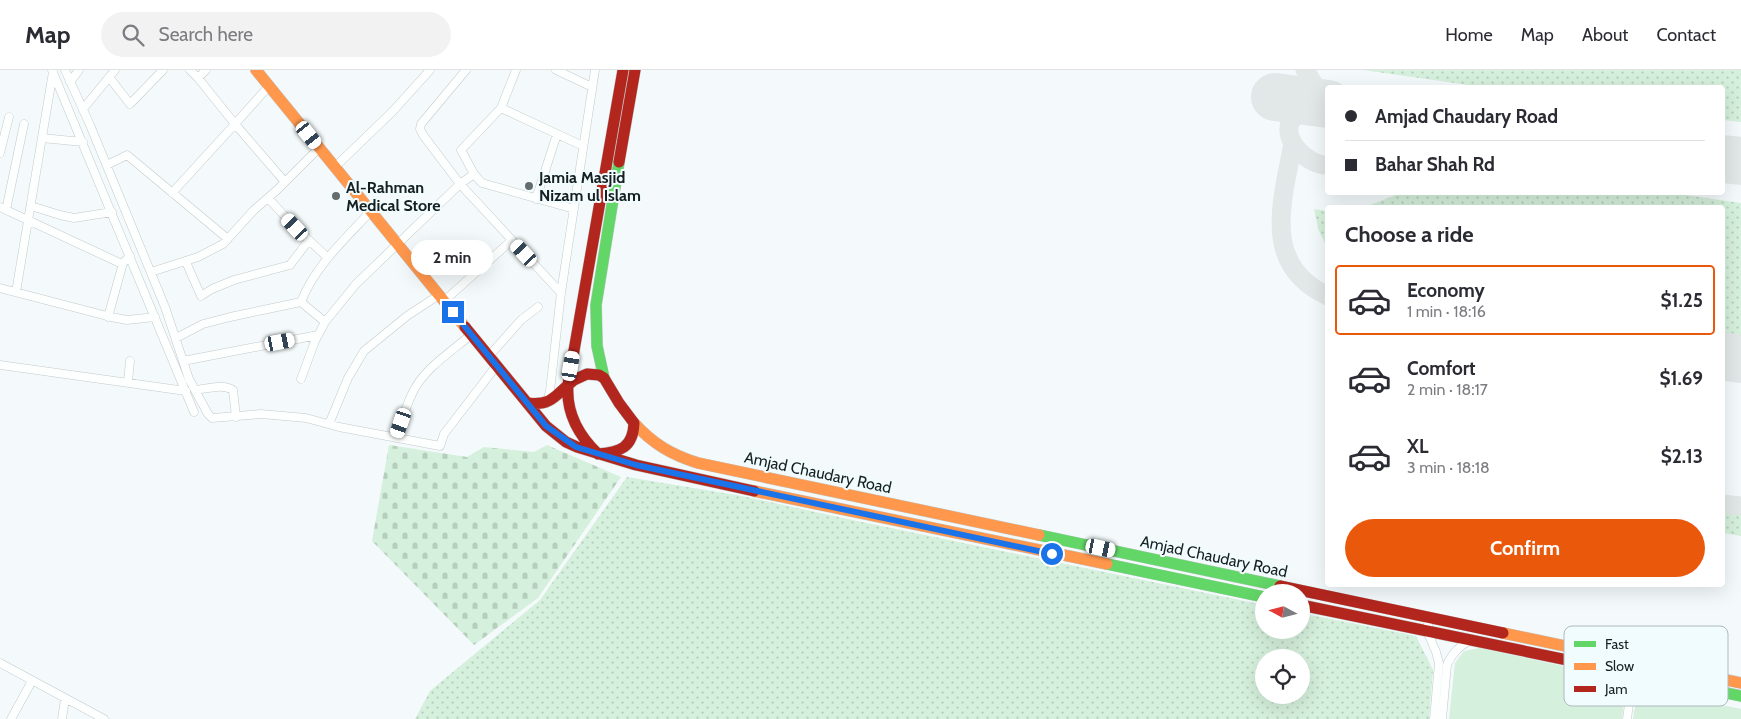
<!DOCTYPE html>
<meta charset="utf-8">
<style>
:root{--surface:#fff;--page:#f2f2f3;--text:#2b2b33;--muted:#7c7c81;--line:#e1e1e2;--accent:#ea580c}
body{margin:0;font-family:Cabin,sans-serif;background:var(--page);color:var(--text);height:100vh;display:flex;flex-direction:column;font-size:19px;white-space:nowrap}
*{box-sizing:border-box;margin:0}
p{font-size:16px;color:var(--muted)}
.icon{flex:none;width:28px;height:28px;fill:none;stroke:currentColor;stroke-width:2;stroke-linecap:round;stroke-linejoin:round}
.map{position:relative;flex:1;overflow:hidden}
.side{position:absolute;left:1325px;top:135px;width:400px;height:382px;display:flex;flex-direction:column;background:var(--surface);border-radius:5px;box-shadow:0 5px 20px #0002}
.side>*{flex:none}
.top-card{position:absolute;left:1325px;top:15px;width:400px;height:110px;border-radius:5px;box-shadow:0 5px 20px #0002;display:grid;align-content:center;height:110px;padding:0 20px;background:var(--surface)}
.needle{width:32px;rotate:277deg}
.tools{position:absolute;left:1255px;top:514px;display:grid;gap:10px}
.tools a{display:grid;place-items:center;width:55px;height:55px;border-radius:50%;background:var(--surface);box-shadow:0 5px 20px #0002;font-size:25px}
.end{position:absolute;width:22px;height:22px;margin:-11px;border:6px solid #1a73e8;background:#fff;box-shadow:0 0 0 2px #fff}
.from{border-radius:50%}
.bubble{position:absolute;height:35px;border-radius:18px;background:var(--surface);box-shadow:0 5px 20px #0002;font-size:16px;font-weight:700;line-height:35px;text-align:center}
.car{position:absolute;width:15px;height:30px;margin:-15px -8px;border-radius:6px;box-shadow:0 0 4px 1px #0007;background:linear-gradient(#fff 24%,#345 0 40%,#fff 0 76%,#345 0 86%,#fff 0)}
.top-card b{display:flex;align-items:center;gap:18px;height:48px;font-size:19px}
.top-card b+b{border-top:1px solid var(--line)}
.top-card i{width:12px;height:12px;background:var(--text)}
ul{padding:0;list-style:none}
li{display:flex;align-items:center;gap:15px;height:70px;margin:0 10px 8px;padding:0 10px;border:2px solid transparent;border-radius:5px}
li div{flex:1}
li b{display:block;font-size:19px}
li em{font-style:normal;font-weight:700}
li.active{border-color:var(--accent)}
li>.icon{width:45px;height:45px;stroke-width:1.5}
h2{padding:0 20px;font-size:22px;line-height:60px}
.cta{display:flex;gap:10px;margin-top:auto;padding:10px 20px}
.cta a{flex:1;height:58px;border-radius:30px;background:var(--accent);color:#fff;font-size:20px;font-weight:700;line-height:58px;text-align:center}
header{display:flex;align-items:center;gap:30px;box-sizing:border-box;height:70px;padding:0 25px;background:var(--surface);border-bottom:1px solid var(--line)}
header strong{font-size:24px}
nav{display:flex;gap:28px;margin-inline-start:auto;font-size:18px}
.search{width:350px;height:45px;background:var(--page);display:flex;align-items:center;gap:12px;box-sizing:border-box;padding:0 18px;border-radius:28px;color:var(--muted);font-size:19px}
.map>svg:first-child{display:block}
</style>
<header>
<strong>Map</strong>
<div class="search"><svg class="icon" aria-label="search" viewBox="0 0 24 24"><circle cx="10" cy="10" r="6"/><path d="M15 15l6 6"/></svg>Search here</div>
<nav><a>Home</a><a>Map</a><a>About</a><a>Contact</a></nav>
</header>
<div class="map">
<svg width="1741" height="649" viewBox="0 0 1741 649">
<defs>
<pattern id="grass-dots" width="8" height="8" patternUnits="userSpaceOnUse" patternTransform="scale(1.25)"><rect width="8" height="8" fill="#d5f0dc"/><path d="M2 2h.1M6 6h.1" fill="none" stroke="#b6cebc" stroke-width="1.8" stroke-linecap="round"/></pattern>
<pattern id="cemetery-stones" width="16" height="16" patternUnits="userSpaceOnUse" patternTransform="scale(1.25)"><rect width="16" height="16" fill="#d5f0dc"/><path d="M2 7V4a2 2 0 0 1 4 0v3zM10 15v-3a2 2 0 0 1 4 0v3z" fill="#b6cebc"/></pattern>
</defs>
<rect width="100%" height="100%" fill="#f4fafb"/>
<path fill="url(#grass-dots)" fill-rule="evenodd" d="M1363,0H1741V52L1723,50L1722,18H1490Z
M1401,123L1664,122L1741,133V266L1723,264L1722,138L1365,137Z
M1314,139L1327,141V178L1319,161Z
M627,407L742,426L857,451L1264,535V560H1301V543L1416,566L1433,600L1429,649H415L430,621L540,530ZM1264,588H1301V625H1264Z
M1722,441L1741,443V466L1723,463Z"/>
<path fill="url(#cemetery-stones)" d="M389,375L467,387L484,377L534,382L547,375L621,407L538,528L474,575L372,471Z"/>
<path fill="#d5f0dc" d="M1480,578L1627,610L1622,649H1449L1455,593L1464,581Z
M1638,617L1741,639V649H1633Z"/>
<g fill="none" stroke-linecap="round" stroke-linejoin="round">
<path stroke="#e2e7e8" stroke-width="19" d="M1305,0L1318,21L1328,30
M1328,35C1317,37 1303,39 1294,47C1277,65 1306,96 1328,95
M1293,73C1283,130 1260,195 1328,226
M1722,434L1741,436"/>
<path stroke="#e2e7e8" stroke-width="48" d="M1275,27L1328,34
M1722,89L1741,91
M1722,286L1741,289"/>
<g stroke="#c2cacb" stroke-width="9">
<path id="street" d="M52,0L194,342
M65,0L90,55L165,237L189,309L208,344L212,348L261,344L306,348L339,357L440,376L444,364L497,295
M190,0L198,8
M206,0L198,8L235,54L269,16
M466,0L421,54L420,59L423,65L460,114L474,104L461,80L501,38L516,0
M556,0L592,17
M109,7L130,34L163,0
M70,12L79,0
M501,38L583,76
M83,39L115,0
M42,68L83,72
M0,83L9,47
M107,95L127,85L228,169
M335,97L393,41L430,0
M474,104L482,113L574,139
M172,123L235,54L285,112
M268,128L295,157L328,188
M536,129L557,64
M31,136L60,145L74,148L112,142
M0,137L122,194
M6,140L24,54
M186,192L201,226L212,219L234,210L290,195L309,170
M151,202L198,187L223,174L254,140L277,120L319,78
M0,218L111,247L127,250L155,247
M16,222L53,2
M444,231L512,170
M301,232C315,196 345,169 371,141
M108,247L123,193L130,186
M176,268L203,254L230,247L301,232L325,252
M489,286L521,250L538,237
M183,291L318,265
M0,295L186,321
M301,309L315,271L325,252L356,214L460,114L561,223
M128,312L130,291
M195,320C208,319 222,313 233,320L236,347
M547,333L550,321L561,223L595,0
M329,354L348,308L364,281L407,246L439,225
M396,368C401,354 405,338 412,324C423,299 451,282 472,264
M1429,548L1427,561L1436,582L1439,593L1434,649
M0,593L104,649
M11,649L32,611
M62,649L65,629
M1442,649L1447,595C1452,583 1459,577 1470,570
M1627,649L1633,604"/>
</g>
<g stroke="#c2cacb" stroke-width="12">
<path id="fast" d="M604,308L597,276L596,235L619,92
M1039,465L1280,516
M1107,494L1264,527
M1640,605L1741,626"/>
</g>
<g stroke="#c2cacb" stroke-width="12">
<path id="slow" d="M256,0L465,257
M634,353C653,374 672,385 698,393L1039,465
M754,421L1107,494
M1503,563L1741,613"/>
</g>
<g stroke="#c2cacb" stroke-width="12">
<path id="jam" d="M619,92L635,0
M465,257L546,356L566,372L577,377L636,395L754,421
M587,304L599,305L604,308L619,333L634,353C633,378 620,382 598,384C578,365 566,343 568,315L574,310Z
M528,333C548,336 554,328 568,315L623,0
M1280,516L1503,563
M1301,535L1640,605"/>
</g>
<use href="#street" stroke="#fdfefe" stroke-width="8"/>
<use href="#fast" stroke="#63d668" stroke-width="11"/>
<use href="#slow" stroke="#ff974d" stroke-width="11"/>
<use href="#jam" stroke="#b3261e" stroke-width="11"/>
</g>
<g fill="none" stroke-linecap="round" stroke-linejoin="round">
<path stroke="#1a73e8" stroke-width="6" d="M453,242L546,356L576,377L636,395L1052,484"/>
</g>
<g fill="#646c6e" stroke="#f1fcfe" stroke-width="2">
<circle cx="529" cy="116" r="5"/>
<circle cx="336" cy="126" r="5"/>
</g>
<g text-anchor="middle" stroke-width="4" stroke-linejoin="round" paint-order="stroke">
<g font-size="16" font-weight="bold" fill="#162022" stroke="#f1fcfe" text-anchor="start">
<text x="539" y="113">Jamia Masjid<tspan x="539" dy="18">Nizam ul Islam</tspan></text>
<text x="346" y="123">Al-Rahman<tspan x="346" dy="18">Medical Store</tspan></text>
</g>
<g font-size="16" fill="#162022" stroke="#f1fcfe">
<text transform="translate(818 402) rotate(12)" y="6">Amjad Chaudary Road</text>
<text transform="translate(1214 486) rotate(12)" y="6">Amjad Chaudary Road</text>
</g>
</g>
<rect x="1564" y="556" width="164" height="80" rx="8" fill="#f1fcfe" stroke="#afbabc" stroke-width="1"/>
<rect x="1574" y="571" width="22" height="6" fill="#63d668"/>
<rect x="1574" y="593" width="22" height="7" fill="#ff974d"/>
<rect x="1574" y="616" width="22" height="6" fill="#b3261e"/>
<g font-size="14" fill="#162022">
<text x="1605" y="579">Fast</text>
<text x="1605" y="601">Slow</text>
<text x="1605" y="624">Jam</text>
</g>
</svg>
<div class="tools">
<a><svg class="needle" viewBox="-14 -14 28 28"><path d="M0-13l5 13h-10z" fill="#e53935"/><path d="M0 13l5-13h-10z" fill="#7c7c81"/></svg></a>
<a><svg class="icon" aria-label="locate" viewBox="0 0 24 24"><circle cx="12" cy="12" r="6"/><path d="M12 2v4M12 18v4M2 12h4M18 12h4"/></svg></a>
</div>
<i class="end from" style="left:1052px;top:484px"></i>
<i class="end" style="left:453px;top:242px"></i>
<div class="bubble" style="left:411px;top:170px;width:82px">2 min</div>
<i class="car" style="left:309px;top:65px;rotate:141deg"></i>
<i class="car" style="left:295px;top:157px;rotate:317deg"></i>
<i class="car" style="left:524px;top:183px;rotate:317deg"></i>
<i class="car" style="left:280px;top:272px;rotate:79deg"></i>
<i class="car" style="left:571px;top:296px;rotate:10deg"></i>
<i class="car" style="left:401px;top:353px;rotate:199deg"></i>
<i class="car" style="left:1101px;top:478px;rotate:102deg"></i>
<div class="top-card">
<b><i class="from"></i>Amjad Chaudary Road</b>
<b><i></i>Bahar Shah Rd</b>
</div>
<section class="side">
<h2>Choose a ride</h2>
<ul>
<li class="active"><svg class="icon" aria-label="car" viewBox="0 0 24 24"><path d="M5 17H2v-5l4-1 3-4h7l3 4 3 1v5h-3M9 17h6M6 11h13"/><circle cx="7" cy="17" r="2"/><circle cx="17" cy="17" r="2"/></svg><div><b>Economy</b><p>1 min · 18:16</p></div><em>$1.25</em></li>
<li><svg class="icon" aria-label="car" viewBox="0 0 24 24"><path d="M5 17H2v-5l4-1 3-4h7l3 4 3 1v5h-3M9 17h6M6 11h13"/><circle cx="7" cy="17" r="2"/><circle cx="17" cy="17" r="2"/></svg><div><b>Comfort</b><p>2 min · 18:17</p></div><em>$1.69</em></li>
<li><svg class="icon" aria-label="car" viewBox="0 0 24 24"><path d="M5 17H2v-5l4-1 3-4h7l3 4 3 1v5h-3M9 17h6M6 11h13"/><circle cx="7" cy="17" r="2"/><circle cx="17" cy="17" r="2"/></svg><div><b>XL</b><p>3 min · 18:18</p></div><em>$2.13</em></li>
</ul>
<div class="cta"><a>Confirm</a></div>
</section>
</div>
